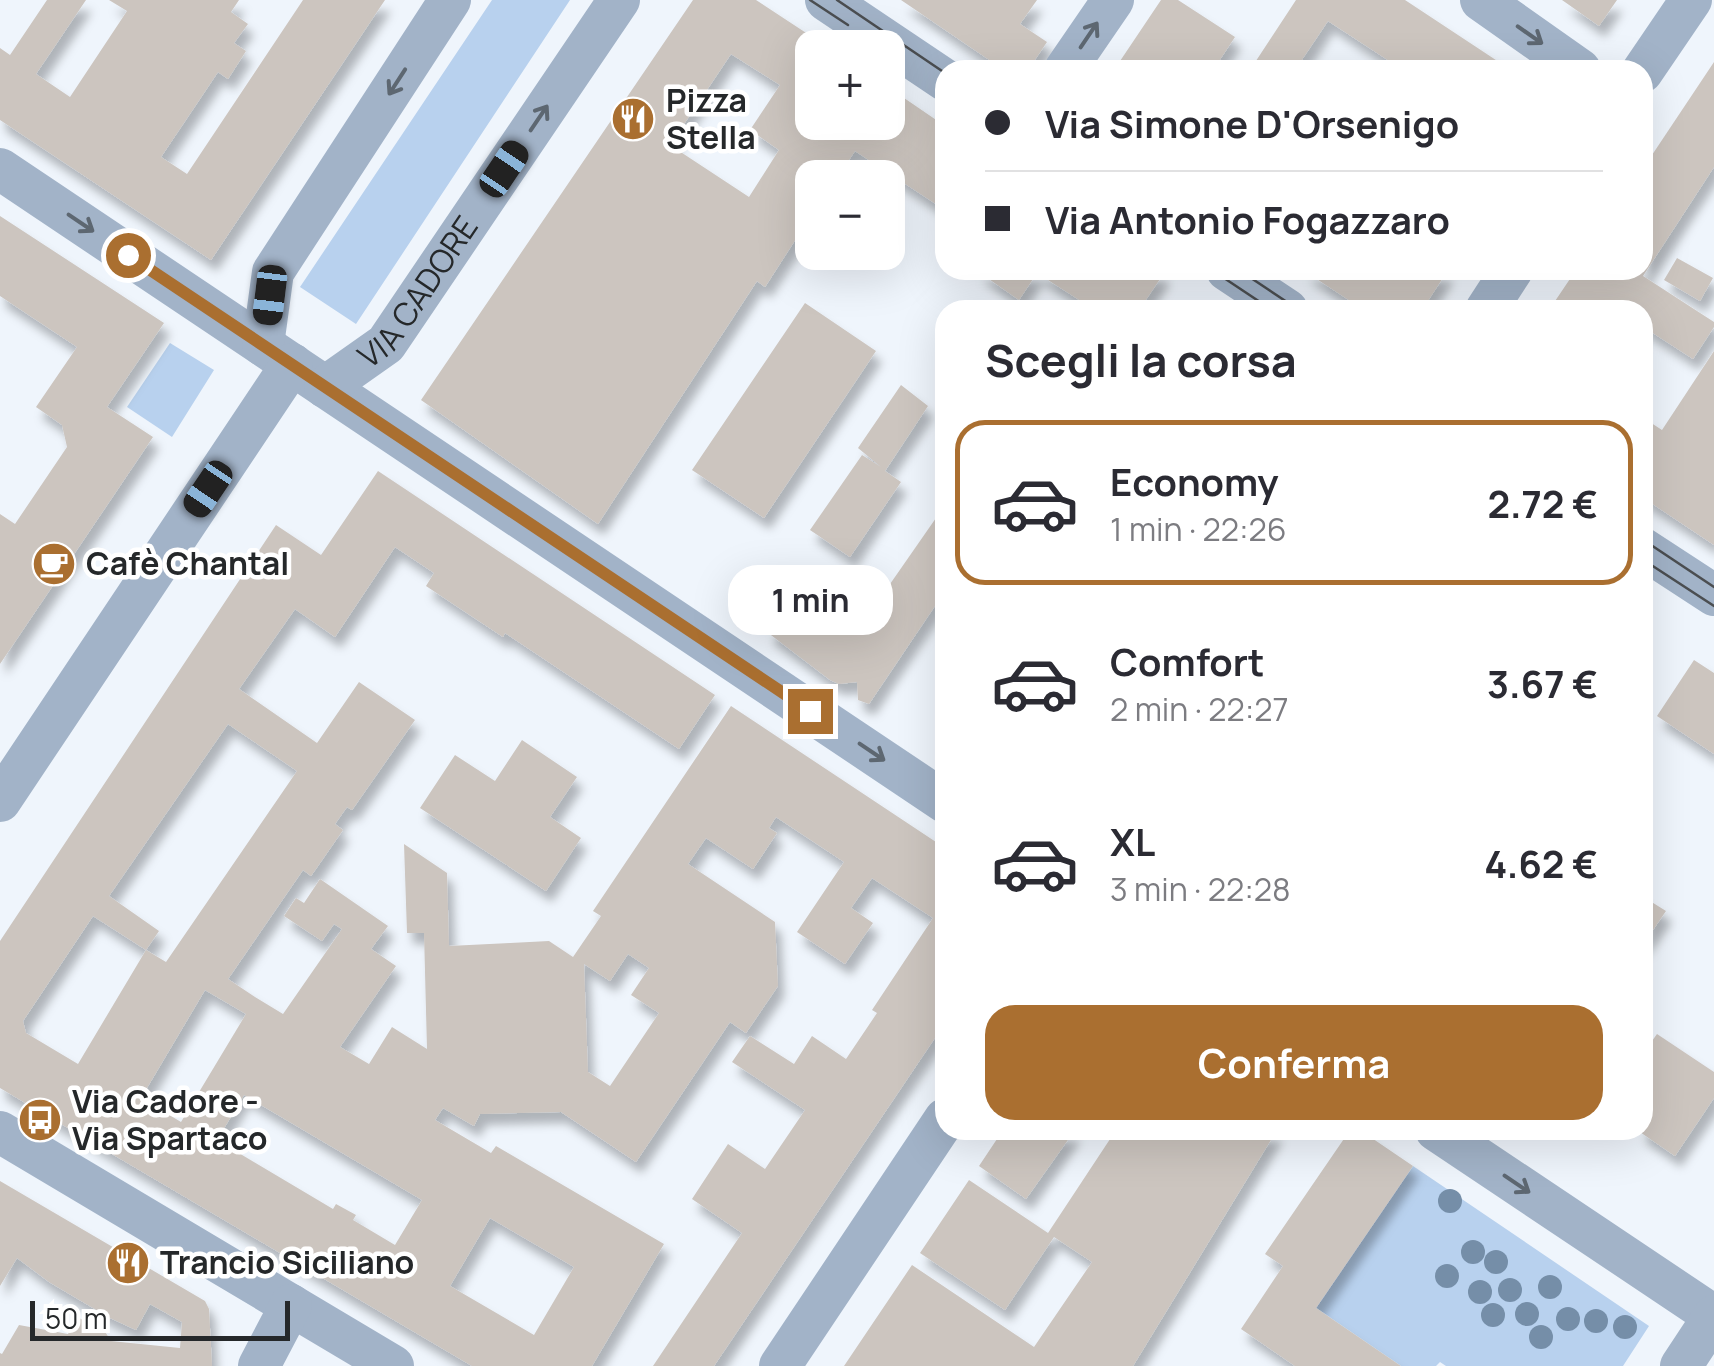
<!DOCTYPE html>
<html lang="it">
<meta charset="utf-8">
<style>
:root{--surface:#fff;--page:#f7f7f7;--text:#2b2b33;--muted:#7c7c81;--line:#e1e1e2;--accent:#aa6f30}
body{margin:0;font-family:Manrope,sans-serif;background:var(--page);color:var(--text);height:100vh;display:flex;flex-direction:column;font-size:38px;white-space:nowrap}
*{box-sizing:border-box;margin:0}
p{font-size:32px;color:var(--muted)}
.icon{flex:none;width:55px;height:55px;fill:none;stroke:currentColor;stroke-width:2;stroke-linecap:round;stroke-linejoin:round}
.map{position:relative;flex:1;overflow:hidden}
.sheet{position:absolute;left:935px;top:300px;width:718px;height:840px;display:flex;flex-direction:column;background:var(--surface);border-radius:30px;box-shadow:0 10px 40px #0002}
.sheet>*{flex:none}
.top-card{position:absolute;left:935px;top:60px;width:718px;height:220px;border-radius:30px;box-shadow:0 10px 40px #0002;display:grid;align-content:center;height:220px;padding:0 50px;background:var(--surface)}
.controls{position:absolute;left:795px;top:30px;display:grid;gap:20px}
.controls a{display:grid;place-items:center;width:110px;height:110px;border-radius:20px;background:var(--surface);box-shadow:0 10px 40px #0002;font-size:50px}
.scale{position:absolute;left:30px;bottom:25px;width:260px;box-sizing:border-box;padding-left:10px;border:5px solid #25282a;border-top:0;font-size:28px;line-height:35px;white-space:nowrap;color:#25282a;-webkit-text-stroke:8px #fff;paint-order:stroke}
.end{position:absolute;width:45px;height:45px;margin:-22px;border:12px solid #aa6f30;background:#fff;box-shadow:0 0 0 5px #fff}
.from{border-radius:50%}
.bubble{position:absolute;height:70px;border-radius:30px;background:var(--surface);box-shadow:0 10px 40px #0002;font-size:32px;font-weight:700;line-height:70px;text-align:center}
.car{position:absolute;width:30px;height:60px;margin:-30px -15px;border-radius:12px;box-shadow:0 0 8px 2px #0007;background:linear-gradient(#222 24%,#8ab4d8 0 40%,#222 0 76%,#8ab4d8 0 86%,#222 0)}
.top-card b{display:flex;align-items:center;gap:35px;height:95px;font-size:38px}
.top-card b+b{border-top:2px solid var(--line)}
.top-card i{width:25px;height:25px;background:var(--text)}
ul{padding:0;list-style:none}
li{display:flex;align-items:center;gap:30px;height:165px;margin:0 20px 15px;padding:0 30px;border:5px solid transparent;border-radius:30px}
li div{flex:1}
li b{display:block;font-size:38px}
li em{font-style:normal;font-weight:700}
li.selected{border-color:var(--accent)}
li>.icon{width:90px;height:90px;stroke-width:1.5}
h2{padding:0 50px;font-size:45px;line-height:120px}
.primary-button{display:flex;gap:20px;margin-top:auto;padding:20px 50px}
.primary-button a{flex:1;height:115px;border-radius:30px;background:var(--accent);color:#fff;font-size:40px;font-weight:700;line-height:115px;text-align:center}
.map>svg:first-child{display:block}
</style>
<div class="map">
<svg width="1714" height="1366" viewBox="0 0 1714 1366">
<defs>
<filter id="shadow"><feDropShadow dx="6" dy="11" stdDeviation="5" flood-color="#0004"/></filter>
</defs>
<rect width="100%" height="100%" fill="#eff5fc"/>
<path fill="#b8d1ee" d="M492,0H570L356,324L300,287Z
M170,343L214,370L172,437L127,407Z
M1413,1166L1649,1326L1623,1366H1446L1440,1362L1436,1366H1401L1316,1308Z"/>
<path fill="#ccc5bf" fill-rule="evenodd" filter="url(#shadow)" d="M47,0H86L36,74L70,97L127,11L109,0H239L231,12L248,24L234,43L246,51L228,79L218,72L161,157L187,174L303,0H385L211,260L0,120V48L10,55Z
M693,0H756L829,48H812V122H888V87L945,126V210L855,151L837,178H812V214L765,287L757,281L598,524L421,400ZM731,54L780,85L750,130L779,150L749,197L670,145Z
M901,0H1037L1020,24L1047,42L1028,70H1004Z
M1161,0H1178L1235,37L1213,70H1114Z
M1296,0H1405L1511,70H1403L1328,21L1295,70H1250Z
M1562,0H1617L1599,26Z
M1714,62V167L1643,276L1714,322V327L1693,359L1642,326V310H1549L1576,270H1642V170Z
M0,216L164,323L107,407L153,437L0,664V514L15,524L67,447L62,425L36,407L77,347L0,296Z
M1677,258L1713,278L1700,301L1664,280Z
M976,270H1159L1164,273L1139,310H1095L1037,273L1019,300Z
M1303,270H1448L1422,310H1364Z
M805,303L876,351L764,518L692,470Z
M1714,351V545L1642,497V417L1662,430Z
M901,385L928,406L885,471L901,482L850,557L810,530L862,455L881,467L858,448Z
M378,471L715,695L679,749L505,633L503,637L426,586L434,573L395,547L335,637L295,609L239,689L317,743L359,682L415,720L352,810L347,807L335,824L343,830L311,876L303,870L228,979L255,997L283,1014L342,929L334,924L322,941L284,916L296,898L304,903L320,879L388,926L371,949L396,966L340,1047L369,1064L392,1027L427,1049L424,933H407L404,844L447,873L449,946L549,941L573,957L601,916L593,911L731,706L945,848V1023L714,1366H653L742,1233L692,1199L728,1144L765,1169L805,1110L732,1062L750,1036L794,1064L812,1036L846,1059L877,1013L872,1010L933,918L872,878L851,908L873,923L845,964L797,932L844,862L776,817L769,828L777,833L753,869L706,838L688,864L775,922L778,986L746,1033L730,1022L636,1162L561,1112L480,1114L474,1126L443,1108L435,1120L491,1153L496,1146L664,1244L592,1366H472L0,1088V941L276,525L321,555ZM228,724L297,771L166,962L146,950L159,931L109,896ZM93,916L146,950L78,1064L26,1033L23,1021ZM628,954L649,968L631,995L659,1013L610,1086L588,1072L584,964L610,981ZM205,990L246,1014L181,1122L141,1098ZM244,1095L422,1200L395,1245L353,1220L356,1215L336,1204L333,1209L217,1140ZM490,1218L574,1267L534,1335L450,1286Z
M945,505V591L869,704L858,700L857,682L839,684L830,680L767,632L794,597L856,633Z
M1694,660L1714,673V754L1657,716Z
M522,740L577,777L550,817L581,838L546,891L420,808L455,755L495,781Z
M1642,896L1666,911L1642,946Z
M1657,1034L1714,1072V1098L1675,1156L1637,1130H1642V1055Z
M1003,1130H1075L1026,1199L979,1166Z
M1116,1130H1277L1133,1366H844L912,1265L1034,1347L1092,1262L1054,1237L1005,1310L920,1253L969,1180L1048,1233Z
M1350,1130H1360L1413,1166L1316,1308L1401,1366H1295L1241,1329L1283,1266L1265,1254Z
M0,1181L205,1301L209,1309L212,1366H0V1353L2,1354L19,1325L68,1334L77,1317L104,1330L111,1341L180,1348L182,1322L150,1304L136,1330L110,1318L49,1282L17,1258L0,1286Z"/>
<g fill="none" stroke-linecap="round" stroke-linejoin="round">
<g stroke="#a2b3c8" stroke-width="42">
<path d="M826,0L945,80"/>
<path d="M1481,0L1580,70"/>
<path d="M1065,70L1113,0"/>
<path d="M1642,72L1691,0"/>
<path d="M0,169L945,802"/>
<path d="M1227,270L1287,310"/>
<path d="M1486,310L1512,270"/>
<path d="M263,345L273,272L450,0"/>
<path id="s1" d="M325,387L386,344L619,0"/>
<path d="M1642,548L1714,595"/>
<path d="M0,801L292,364"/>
<path d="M1436,1130L1714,1316"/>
<path d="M0,1132L393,1366"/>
<path d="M259,1366L291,1305"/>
<path d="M780,1366L945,1119"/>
<path d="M1681,1366L1714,1316"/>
</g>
<path stroke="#4b4e51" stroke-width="2.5" d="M810,0L848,25
M837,0L945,73
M1212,270L1272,310
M1239,270L1299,310
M1642,539L1714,587
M1642,559L1714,606"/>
</g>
<g fill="#758ea8">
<circle cx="1450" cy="1201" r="12"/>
<circle cx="1473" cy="1252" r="12"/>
<circle cx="1496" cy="1262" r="12"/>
<circle cx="1447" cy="1276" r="12"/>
<circle cx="1550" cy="1287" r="12"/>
<circle cx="1510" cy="1290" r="12"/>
<circle cx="1480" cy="1292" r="12"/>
<circle cx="1527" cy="1314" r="12"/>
<circle cx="1493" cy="1315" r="12"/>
<circle cx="1568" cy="1319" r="12"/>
<circle cx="1596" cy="1321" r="12"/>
<circle cx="1625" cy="1327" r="12"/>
<circle cx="1541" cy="1337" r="12"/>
</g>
<defs><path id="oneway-shaft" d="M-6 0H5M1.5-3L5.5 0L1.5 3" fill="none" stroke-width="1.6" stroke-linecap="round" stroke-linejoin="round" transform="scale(2.5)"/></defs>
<g stroke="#5d6771">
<use href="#oneway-shaft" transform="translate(1089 35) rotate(-56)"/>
<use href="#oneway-shaft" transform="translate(1530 35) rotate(35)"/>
<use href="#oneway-shaft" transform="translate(397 82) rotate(123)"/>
<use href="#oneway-shaft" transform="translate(539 118) rotate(-56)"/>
<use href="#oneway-shaft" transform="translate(81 223) rotate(34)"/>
<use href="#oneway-shaft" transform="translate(872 752) rotate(34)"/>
<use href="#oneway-shaft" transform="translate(1517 1184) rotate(34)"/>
</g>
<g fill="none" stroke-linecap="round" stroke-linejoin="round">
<path stroke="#aa6f30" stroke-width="12" d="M128,255L810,711"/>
</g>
<defs>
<g id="restaurant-disc" transform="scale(2.25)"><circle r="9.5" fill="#aa6f30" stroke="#fff"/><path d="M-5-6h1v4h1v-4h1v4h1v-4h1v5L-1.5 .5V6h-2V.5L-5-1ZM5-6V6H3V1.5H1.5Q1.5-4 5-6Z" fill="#fff"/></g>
<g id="cafe-disc" transform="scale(2.25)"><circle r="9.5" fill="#aa6f30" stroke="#fff"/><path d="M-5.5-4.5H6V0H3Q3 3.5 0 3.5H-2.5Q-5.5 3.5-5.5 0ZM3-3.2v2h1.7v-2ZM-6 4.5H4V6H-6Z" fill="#fff"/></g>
<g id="bus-disc" transform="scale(2.25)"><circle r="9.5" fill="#aa6f30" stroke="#fff"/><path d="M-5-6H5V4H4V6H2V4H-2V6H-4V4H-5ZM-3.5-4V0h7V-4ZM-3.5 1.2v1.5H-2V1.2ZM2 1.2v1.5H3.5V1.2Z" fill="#fff"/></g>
</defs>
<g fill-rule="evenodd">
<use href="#restaurant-disc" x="633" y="119"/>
<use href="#cafe-disc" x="54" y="564"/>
<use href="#bus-disc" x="40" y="1120"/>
<use href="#restaurant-disc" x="128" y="1263"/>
</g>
<g text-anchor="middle" stroke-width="9" stroke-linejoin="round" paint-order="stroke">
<g font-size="32" font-weight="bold" fill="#25282a" stroke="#fff" text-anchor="start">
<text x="666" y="112">Pizza<tspan x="666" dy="37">Stella</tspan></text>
<text x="86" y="575">Cafè Chantal</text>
<text x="72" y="1113">Via Cadore -<tspan x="72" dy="37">Via Spartaco</tspan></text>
<text x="160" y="1274">Trancio Siciliano</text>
</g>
<g font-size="32" fill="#25282a" stroke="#fff">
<text dy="11" stroke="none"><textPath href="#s1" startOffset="135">VIA CADORE</textPath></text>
</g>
</g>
</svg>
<div class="controls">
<a>+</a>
<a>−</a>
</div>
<div class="scale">50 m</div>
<i class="end from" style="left:128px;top:255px"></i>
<i class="end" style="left:810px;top:711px"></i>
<div class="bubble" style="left:728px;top:565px;width:165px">1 min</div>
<i class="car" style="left:504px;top:169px;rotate:34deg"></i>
<i class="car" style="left:270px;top:295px;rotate:187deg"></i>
<i class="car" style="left:208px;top:489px;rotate:214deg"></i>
<div class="top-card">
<b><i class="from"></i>Via Simone D'Orsenigo</b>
<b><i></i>Via Antonio Fogazzaro</b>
</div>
<section class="sheet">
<h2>Scegli la corsa</h2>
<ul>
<li class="selected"><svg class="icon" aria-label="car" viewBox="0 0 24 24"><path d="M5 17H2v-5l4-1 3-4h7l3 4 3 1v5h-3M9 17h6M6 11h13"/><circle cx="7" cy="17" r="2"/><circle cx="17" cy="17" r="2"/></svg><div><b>Economy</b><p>1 min · 22:26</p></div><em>2.72 €</em></li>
<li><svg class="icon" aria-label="car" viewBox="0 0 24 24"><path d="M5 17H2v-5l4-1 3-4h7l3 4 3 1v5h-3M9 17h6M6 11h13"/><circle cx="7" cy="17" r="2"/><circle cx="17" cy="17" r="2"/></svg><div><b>Comfort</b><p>2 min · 22:27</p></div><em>3.67 €</em></li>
<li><svg class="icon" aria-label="car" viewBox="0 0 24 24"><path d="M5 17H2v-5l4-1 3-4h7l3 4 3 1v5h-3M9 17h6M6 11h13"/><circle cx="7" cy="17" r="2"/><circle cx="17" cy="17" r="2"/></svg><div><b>XL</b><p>3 min · 22:28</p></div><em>4.62 €</em></li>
</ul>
<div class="primary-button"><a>Conferma</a></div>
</section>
</div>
